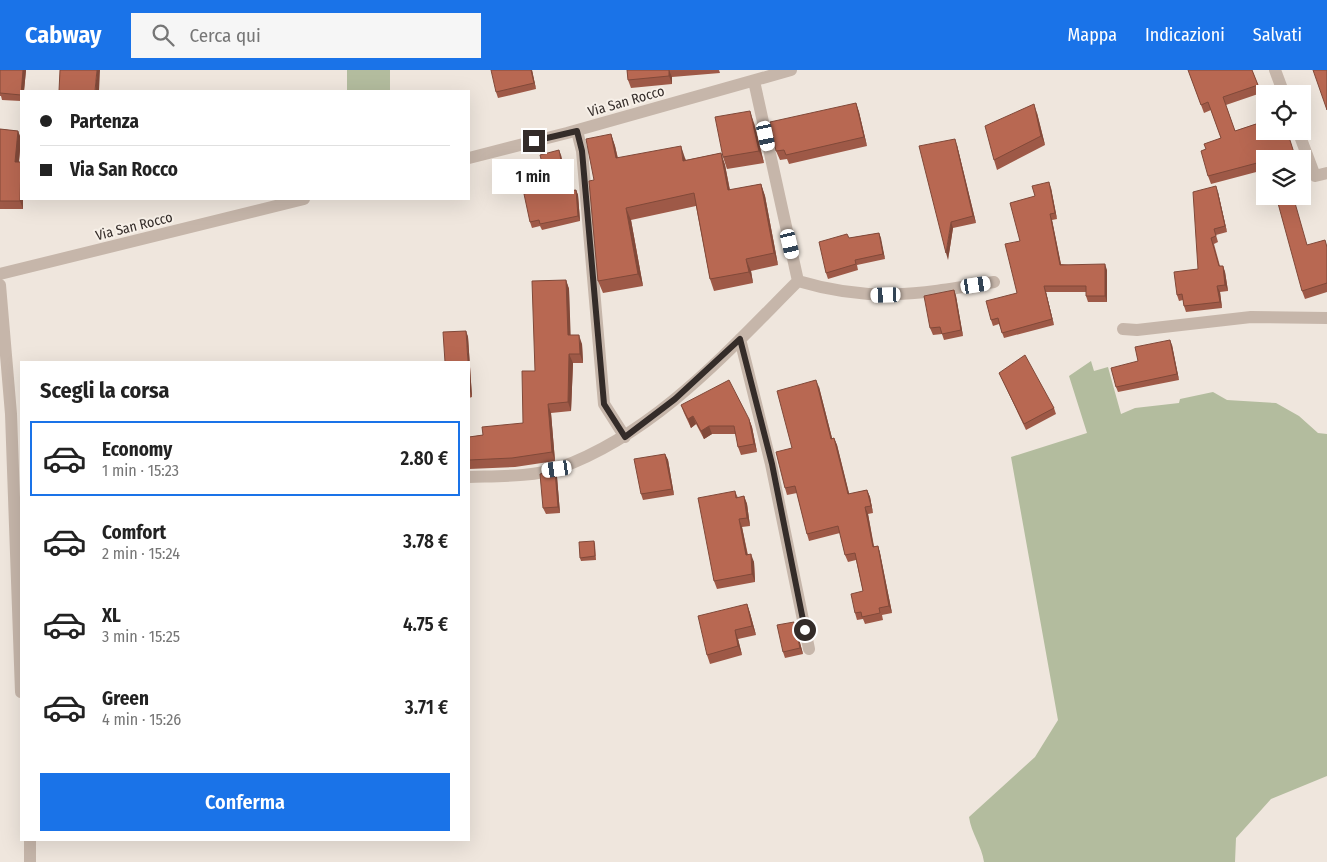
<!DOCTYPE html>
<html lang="it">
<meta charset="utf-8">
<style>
:root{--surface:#fff;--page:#f6f6f6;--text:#222;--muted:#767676;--line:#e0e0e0;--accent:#1a73e8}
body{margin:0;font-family:"Fira Sans Condensed",sans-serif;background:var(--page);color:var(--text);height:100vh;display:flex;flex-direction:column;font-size:19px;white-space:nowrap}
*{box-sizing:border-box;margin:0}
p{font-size:16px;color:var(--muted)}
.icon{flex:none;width:28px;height:28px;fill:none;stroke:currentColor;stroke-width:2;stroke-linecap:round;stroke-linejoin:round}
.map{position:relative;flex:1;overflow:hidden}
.details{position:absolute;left:20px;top:291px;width:450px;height:480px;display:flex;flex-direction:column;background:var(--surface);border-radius:0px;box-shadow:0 5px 20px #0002}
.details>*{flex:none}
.banner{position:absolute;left:20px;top:20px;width:450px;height:110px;border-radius:0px;box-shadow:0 5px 20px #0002;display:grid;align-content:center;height:110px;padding:0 20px;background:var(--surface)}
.buttons{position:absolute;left:1256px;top:15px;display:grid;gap:10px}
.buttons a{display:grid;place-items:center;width:55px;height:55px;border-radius:0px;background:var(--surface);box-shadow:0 5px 20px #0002;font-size:25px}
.end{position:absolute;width:22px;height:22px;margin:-11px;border:6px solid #342c29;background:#fff;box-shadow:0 0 0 2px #fff}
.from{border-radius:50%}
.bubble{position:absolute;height:35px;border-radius:0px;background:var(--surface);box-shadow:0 5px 20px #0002;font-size:16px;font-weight:600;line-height:35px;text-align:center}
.car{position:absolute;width:15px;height:30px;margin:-15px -8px;border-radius:6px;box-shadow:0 0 4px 1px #0007;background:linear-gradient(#fff 24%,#345 0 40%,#fff 0 76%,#345 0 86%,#fff 0)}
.banner b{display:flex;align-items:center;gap:18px;height:48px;font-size:19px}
.banner b+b{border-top:1px solid var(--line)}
.banner i{width:12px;height:12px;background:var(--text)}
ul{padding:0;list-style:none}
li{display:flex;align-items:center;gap:15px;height:75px;margin:0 10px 8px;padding:0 10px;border:2px solid transparent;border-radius:0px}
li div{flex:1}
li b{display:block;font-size:19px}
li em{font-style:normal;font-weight:600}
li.on{border-color:var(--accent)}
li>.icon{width:45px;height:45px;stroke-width:1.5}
h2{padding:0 20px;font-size:22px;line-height:60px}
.cta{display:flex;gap:10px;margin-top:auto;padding:10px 20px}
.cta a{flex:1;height:58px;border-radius:0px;background:var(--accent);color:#fff;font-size:20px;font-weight:600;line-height:58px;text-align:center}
header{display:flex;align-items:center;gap:30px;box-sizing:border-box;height:70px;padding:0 25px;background:var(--accent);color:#fff}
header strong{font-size:24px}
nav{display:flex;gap:28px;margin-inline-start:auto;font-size:18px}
.search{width:350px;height:45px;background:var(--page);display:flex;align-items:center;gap:12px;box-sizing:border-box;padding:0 18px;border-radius:0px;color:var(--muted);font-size:19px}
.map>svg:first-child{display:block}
</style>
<header>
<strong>Cabway</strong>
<div class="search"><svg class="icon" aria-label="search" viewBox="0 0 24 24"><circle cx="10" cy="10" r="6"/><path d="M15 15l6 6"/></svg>Cerca qui</div>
<nav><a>Mappa</a><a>Indicazioni</a><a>Salvati</a></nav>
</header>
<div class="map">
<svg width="1327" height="792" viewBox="0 0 1327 792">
<rect width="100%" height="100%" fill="#efe6dd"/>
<path fill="#b3bc9e" d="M347,0H390V21H347Z
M1091,291L1094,301L1108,297L1121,344L1135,338L1179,333L1180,329L1213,322L1227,330L1276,333L1299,346L1318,363L1327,364V706L1271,729L1236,768L1235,792H984C982,776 971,763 969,747L1035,687L1058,650L1011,387L1087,363L1069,306Z"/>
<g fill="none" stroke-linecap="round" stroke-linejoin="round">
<path stroke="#c6b6aa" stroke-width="12" d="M1275,0L1284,24
M577,61L582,81L604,334L625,367
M1298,61L1315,106L1327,103
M469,88L567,63L791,0
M0,204L304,129
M798,211C872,233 920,224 994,212
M0,215L11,344L21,622
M1123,259L1137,260L1251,247L1327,248
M740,269L771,394L809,579
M469,407C496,406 534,407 559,398C656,363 727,282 798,211L754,11
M30,770V792"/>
</g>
<path fill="#9e5947" d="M0,0H26L24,21H21V31L2,30L1,26H0Z
M532,0L536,19L498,28L496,22Z
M627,0H719L720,3L672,7V14L631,18L628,10Z
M1188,0H1252L1261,23L1226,35L1235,61L1265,51L1260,101L1211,114L1208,106L1206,79L1221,68L1211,40L1204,43Z
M856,33L859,42L867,76L789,94L787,89L780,90L776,81Z
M1037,43L1045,75L997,100L994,90Z
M754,53L764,93L727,99L723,87Z
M0,59L18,61L21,69L19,92L21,129H23V139H0Z
M611,64L615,76L618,88H685L686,90L721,83L725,95L730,120L761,114L765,126L778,195L751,201L753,213L714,221L710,209L696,136L631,150L643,216L603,223L598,211L594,110Z
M957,75L976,153L953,158L948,190Z
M561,85L568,121L576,120L578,125L580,151L542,160L540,156L532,158L530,152L533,122L547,113Z
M1302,107L1305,115L1302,116Z
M1051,118L1057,149L1052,150L1061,194L1107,200V232H1088L1086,226V222H1046L1054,255L1004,268L999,254L993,256L991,250L1017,223L1035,126Z
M1218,122L1227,162L1216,165L1218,172L1214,174L1220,196H1223L1225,202L1228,221L1220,222L1222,238L1186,242L1184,236L1183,230L1179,231L1177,225L1198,199Z
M879,163L885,189L857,195L858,200L828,209L826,203L849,168Z
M1307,175L1327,176V222L1305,229L1302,221Z
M566,210L569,219L570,265L582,274L583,293H573L571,341L551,343L555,391L515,397L469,399V367L483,365L523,353L535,301Z
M954,220L956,226L963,266L944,270L942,264L933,265L930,258Z
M466,261L468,267L472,327L469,328V292Z
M1172,275L1179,310L1118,322L1116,317L1138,291Z
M999,303L1054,338L1056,344L1026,360Z
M819,317L832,368H834L837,375L849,424L867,420L870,427L873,443L868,444L874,476H878L880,483L892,543L882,545L883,550L865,554L863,549L857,550L855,543L863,521L856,490L848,492L845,485L840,463L809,471L807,464L797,423L787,425L785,418L792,378Z
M681,335L749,349L752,357L757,382L741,385L738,377L736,364H712L704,369L696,354L691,358L684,343Z
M665,384L668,390L674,425L643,430L641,424Z
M557,407L560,443L546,444L543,438Z
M735,421L738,428L744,426L747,434L750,456L742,457L748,485L754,492L755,512L717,519L714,511Z
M594,471L595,474L596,490L581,491L580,488Z
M747,534L750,543L756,565L738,569L742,585L710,594L707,585Z
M794,552L796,558L803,584L785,588L783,582Z"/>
<path fill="#814939" d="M23,0H26L24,21H21Z
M97,0H100L99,21H95Z
M531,0H532L536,19L534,13Z
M669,0L672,7V14L669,6Z
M856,33L859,42L867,76L864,67Z
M1034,34L1037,43L1045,75L1041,66Z
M750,41L754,53L764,93L759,81Z
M18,61L21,69L18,100L15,92Z
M611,64L615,76L620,100L616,88Z
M955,69L957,75L976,153L973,146Z
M681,76L685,88L687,102L683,91Z
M559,80L561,85L569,127L567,121Z
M721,83L725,95L732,132L728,120Z
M21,92V129H23V139L20,131Z
M1049,112L1051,118L1057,149L1055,143Z
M761,114L765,126L778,195L774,183Z
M1216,116L1218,122L1227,162L1225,156Z
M576,120L578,125L580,151L578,146Z
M626,138L631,150L643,216L638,204Z
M1050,144L1052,150L1062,200L1060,195Z
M951,152L953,158L948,190L946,183Z
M879,163L881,168L885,189L883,184Z
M746,189L751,201L753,213L749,202Z
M1105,194L1107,200V232L1105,226Z
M1223,196L1225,202L1228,221L1225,215Z
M566,210L569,219L571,274L568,265Z
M1044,216L1046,222L1054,255L1052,249Z
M1217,216L1220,222L1222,238L1220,232Z
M954,220L956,226L963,266L961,260Z
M466,261L468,267L472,327L470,321L469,292H468Z
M579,265L582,274L583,293L580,284Z
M1170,270L1172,275L1179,310L1177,304Z
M569,284L573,293L571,341L568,332Z
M816,310L819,317L834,376L831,369Z
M548,334L551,343L555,391L552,382Z
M693,346L696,354L691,358L688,349Z
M749,349L752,357L757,382L754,374Z
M709,356L712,364L704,369L701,361Z
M834,368L837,375L851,431L848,424Z
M665,384L668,390L674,425L672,419Z
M555,401L557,407L560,443L558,437Z
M867,420L870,427L873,443L871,436Z
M744,426L747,434L750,456L747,448Z
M865,437L868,444L875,484L873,477Z
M739,449L742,457L749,493L746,485Z
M878,476L880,483L892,543L889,536Z
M751,484L754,492L755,512L752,504Z
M747,534L750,543L756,565L752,556Z
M794,552L796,558L803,584L800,578Z
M735,560L738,569L742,585L738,576Z"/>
<path fill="#b86852" stroke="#814939" d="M0,0H23L21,25L0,23Z
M60,0H97L95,21H59Z
M491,0H531L534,13L496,22Z
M627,0H669V6L628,10Z
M1188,0H1252L1258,15L1223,27L1235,61L1265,51V61H1287L1296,89H1265V117L1257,93L1208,106L1201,81L1206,79L1204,74L1221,68L1208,32L1201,35Z
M1313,0H1327V40Z
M856,33L864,67L786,85L784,80L776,81L770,52Z
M1034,34L1041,66L994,90L985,56Z
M750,41L759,81L723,87L715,47Z
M0,59L18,61L15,92H21L20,131H0Z
M611,64L616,88L681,76L683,91L721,83L728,120L761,114L774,183L746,189L749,202L710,209L694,123L626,138L638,204L598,211L589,111L594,110L586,69Z
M955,69L973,146L951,152L946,183L919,76Z
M559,80L567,121L576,120L578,146L540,154L539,150L530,152L524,124L533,122L532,116L547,113L540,85Z
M1049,112L1055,143L1050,144L1060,195L1105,194V226H1086V216H1044L1052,249L1002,263L998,248L991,250L986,231L1017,223L1005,174L1020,171L1010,133L1035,126L1032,116Z
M1216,116L1225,156L1214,159L1216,166L1211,168L1219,196H1223L1225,215L1217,216L1220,232L1184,236L1182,224L1177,225L1174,202L1198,199L1193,122Z
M1276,126H1293L1307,175L1325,170L1327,177V213L1302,221Z
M879,163L883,184L855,190L856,194L826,203L819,172L847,164L849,168Z
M566,210L568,265H579L580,284H569L568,332L548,334L552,382L512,388L469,390V367L483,365L482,357L523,353L522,301H535L532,211Z
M954,220L961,260L942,264L940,257L930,258L924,226Z
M466,261L468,292H445L443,262Z
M1170,270L1177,304L1116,317L1111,298L1138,291L1135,277Z
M1025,285L1054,338L1024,354L999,303Z
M729,310L749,349L754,374L738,377L734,356H709L701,361L693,346L688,349L681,335Z
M816,310L831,369L834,368L848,424L867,420L871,436L865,437L873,477L878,476L889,536L879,538L880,543L862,547L861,542L855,543L851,524L863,521L855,483L845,485L838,456L807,464L795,416L785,418L776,382L792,378L777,321Z
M665,384L672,419L641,424L634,389Z
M555,401L558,437L543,438L540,404Z
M735,421L736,428L744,426L747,448L739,449L746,485L751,484L752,504L714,511L698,428Z
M594,471L595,486L580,488L579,472Z
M747,534L752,556L735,560L738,576L707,585L698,546Z
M794,552L800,578L783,582L777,555Z"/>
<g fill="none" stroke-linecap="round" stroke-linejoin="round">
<path stroke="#342c29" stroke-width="6" d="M534,71L577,61L582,81L604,334L625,367L675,329L740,269L772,394L805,560"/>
</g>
<g text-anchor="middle" stroke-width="4" stroke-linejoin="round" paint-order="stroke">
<g font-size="14" fill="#342c29" stroke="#f7f0e8">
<text transform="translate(626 31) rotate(-16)" y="5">Via San Rocco</text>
<text transform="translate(134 156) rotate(-14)" y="5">Via San Rocco</text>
</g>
</g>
</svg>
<div class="buttons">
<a><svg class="icon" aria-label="locate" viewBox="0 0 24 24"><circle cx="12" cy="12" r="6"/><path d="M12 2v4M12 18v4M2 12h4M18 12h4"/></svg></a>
<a><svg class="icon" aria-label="layers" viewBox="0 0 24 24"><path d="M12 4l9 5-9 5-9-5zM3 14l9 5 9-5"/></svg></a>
</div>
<i class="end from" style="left:805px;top:560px"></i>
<i class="end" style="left:534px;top:71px"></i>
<div class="bubble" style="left:492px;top:89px;width:82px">1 min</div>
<i class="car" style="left:766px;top:66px;rotate:168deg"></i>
<i class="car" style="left:790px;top:174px;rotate:167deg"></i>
<i class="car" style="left:976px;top:215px;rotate:81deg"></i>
<i class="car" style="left:886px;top:225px;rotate:268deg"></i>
<i class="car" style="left:557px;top:399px;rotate:262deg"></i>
<div class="banner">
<b><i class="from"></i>Partenza</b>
<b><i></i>Via San Rocco</b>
</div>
<section class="details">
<h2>Scegli la corsa</h2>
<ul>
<li class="on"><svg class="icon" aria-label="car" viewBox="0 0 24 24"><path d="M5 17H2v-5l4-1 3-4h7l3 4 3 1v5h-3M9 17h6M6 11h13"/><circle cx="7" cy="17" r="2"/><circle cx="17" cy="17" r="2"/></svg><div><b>Economy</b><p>1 min · 15:23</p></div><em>2.80 €</em></li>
<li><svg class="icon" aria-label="car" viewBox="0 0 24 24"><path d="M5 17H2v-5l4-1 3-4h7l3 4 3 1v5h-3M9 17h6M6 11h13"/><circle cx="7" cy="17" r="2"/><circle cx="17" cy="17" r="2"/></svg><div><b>Comfort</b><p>2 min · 15:24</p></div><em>3.78 €</em></li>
<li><svg class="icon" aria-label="car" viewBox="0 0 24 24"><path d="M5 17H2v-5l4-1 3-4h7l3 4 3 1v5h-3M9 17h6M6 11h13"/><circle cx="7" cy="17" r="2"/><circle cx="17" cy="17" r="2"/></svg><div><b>XL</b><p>3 min · 15:25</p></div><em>4.75 €</em></li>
<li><svg class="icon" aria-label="car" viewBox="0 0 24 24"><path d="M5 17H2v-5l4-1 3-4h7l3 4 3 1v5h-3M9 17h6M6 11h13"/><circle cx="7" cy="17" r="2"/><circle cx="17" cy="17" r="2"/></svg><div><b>Green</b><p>4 min · 15:26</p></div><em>3.71 €</em></li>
</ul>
<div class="cta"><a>Conferma</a></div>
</section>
</div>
